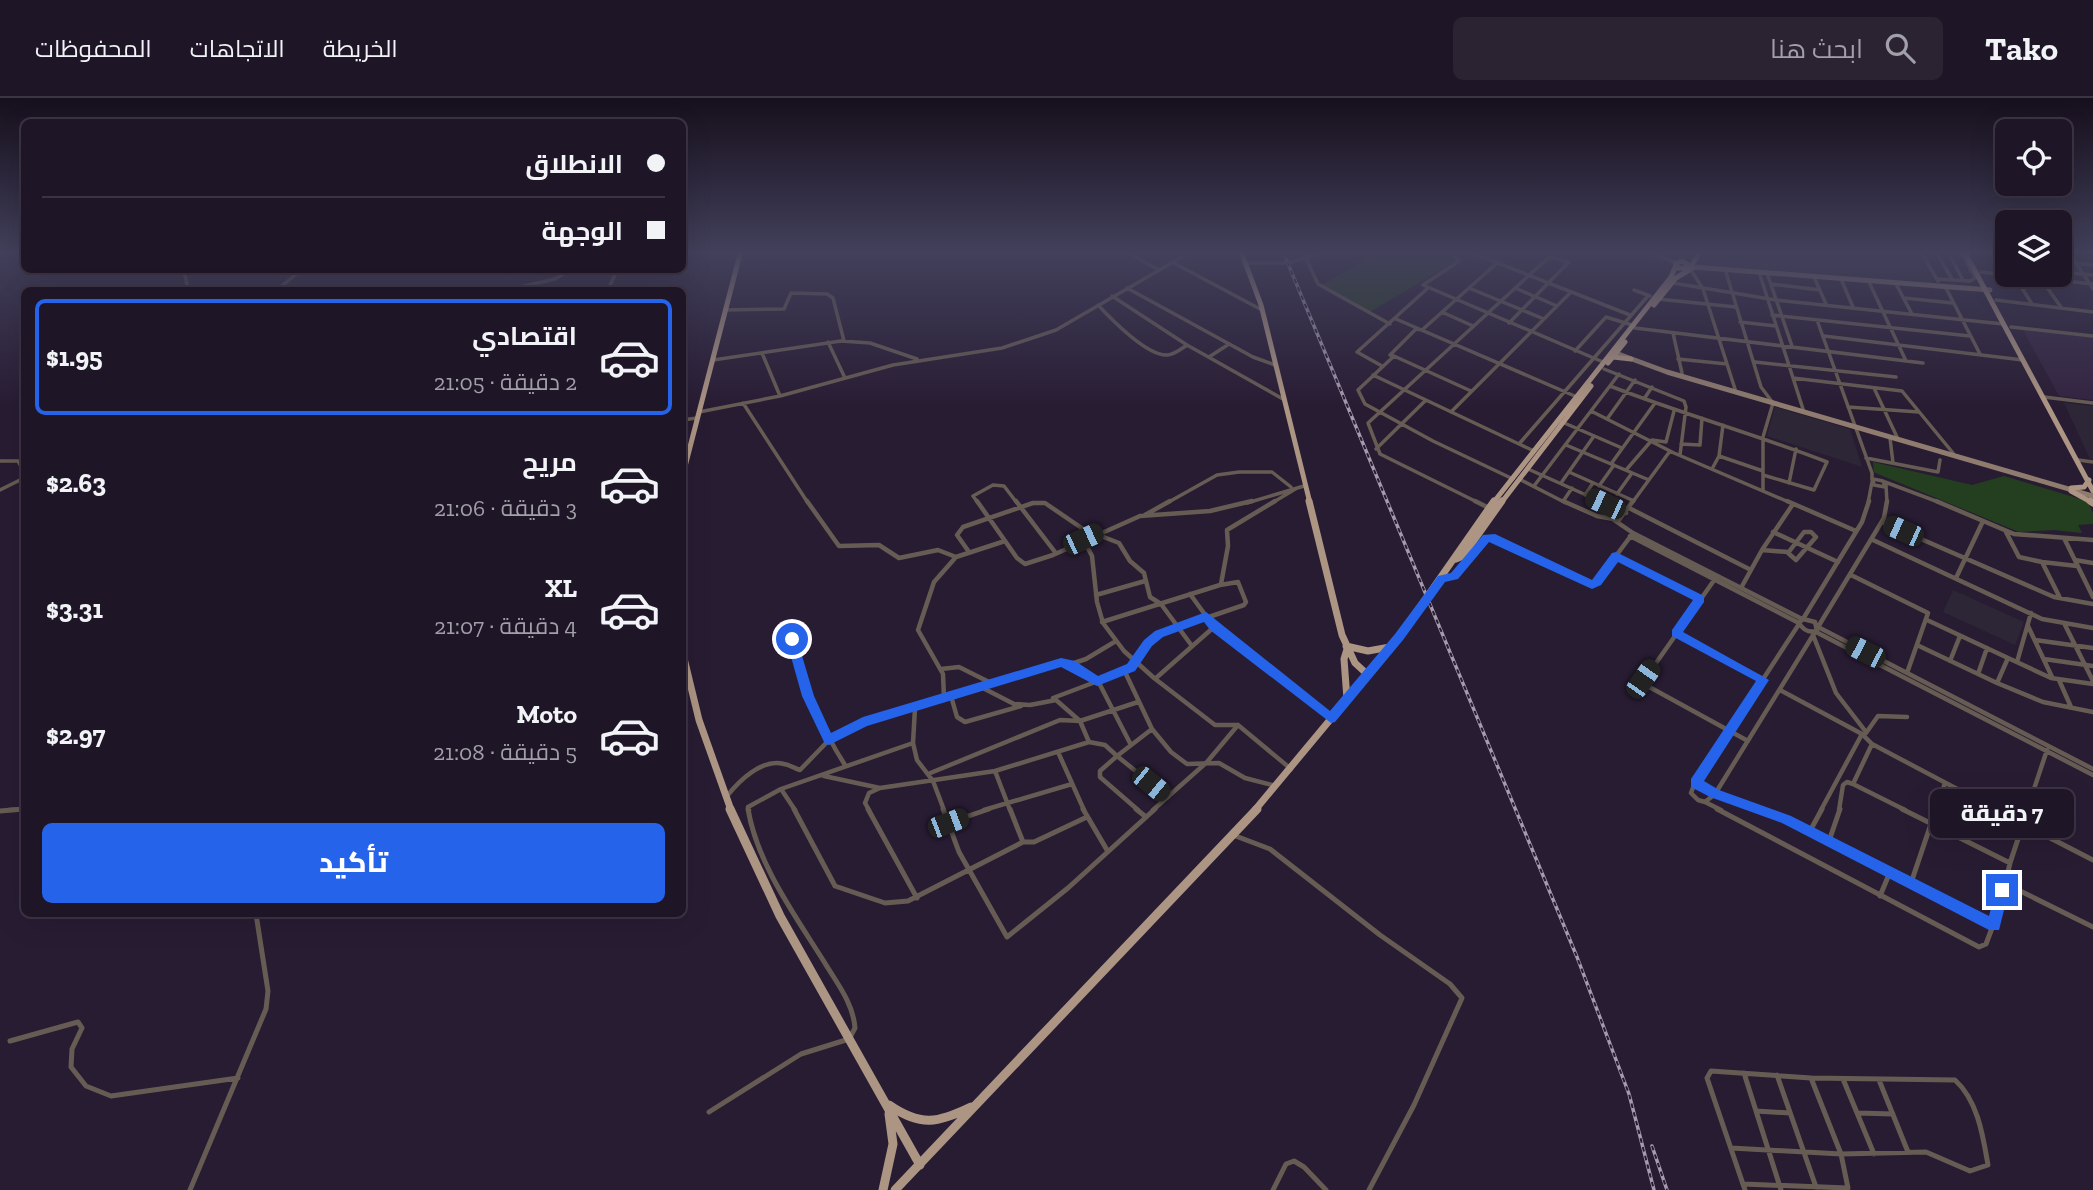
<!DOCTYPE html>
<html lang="ar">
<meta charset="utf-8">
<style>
:root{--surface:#1e1526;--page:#2b2232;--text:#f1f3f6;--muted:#a19fa7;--line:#3c3443;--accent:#2563eb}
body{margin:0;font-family:"Zilla Slab",Cairo,serif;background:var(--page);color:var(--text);direction:rtl;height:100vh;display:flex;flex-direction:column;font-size:26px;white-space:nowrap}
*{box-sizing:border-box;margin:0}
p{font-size:23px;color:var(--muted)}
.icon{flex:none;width:38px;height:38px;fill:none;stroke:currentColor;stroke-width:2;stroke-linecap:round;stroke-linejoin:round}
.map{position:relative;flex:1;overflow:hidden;direction:ltr}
.panel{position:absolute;left:21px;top:189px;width:665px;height:630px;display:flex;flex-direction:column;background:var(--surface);border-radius:10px;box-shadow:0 7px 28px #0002,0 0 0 2px var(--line);direction:rtl}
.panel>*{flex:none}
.top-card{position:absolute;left:21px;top:21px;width:665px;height:154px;border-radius:10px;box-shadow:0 7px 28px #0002,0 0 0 2px var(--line);direction:rtl;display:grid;align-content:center;height:154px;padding:0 21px;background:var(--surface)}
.buttons{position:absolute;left:1995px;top:21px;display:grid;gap:14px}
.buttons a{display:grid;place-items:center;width:77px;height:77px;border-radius:10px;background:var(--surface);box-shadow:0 7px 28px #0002,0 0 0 2px var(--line);font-size:35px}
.end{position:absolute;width:32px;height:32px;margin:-16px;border:9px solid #2563eb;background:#fff;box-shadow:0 0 0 4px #fff}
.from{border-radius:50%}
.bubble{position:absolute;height:49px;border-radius:10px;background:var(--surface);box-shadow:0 7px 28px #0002,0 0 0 2px var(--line);font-size:23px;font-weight:800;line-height:49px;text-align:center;direction:rtl}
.car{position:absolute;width:21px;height:42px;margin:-21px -10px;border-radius:9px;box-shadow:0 0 5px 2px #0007;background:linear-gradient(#222 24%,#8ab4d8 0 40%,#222 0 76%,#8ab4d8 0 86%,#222 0)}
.top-card b{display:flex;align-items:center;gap:24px;height:66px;font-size:26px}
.top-card b+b{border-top:2px solid var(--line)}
.top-card i{width:18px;height:18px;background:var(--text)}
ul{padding:12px 0 0;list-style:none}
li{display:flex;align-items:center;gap:21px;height:116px;margin:0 14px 10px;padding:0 7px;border:4px solid transparent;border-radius:10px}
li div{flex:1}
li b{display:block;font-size:26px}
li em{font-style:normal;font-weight:800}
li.on{border-color:var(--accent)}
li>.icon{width:63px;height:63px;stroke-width:1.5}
.primary-button{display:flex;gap:14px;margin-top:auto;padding:14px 21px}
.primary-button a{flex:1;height:80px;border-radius:10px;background:var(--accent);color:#fff;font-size:28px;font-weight:800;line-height:80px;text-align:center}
header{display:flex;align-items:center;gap:42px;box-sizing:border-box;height:98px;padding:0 35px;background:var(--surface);border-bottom:2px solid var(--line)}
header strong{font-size:33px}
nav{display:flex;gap:38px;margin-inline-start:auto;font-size:24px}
.search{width:490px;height:63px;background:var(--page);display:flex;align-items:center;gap:18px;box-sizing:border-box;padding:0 24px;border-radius:10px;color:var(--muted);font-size:26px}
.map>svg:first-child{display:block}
</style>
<header>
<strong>Tako</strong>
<div class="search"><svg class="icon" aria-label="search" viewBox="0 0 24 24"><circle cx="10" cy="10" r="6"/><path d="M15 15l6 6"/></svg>ابحث هنا</div>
<nav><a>الخريطة</a><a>الاتجاهات</a><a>المحفوظات</a></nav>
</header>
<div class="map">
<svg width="2093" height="1092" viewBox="0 0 2093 1092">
<rect width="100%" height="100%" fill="#281c33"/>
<path fill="#332440" d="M2023,232L2093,239V302L2059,298Z"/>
<path fill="#2b2636" d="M1709,156H1919L1934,185L1707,167L1702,164Z"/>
<path fill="#2d2636" d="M2064,305L2093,308V361H2090Z
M1775,309L1850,331L1862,369L1767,338Z
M1953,492L2024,524L2015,547L1943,514Z"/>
<path fill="#243f20" d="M1375,156H1445L1457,162L1370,214L1322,187Z
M1873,364L1972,387L2004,378L2087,403L2093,415V426L2078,427L2082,435L2054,432L2019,434L1878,376L1874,374Z"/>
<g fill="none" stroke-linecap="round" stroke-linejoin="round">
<path stroke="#675c53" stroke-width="3.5" d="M1130,156L1159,172
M1304,156L1318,186L1390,226
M1451,156L1459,163L1423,187L1603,264
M1475,156L1630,217
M1653,156L1669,162
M1922,156L1938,183
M1937,156L1952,181
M1949,156L1963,182
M1962,156L1975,180
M2070,156L2093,191
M2060,163L2093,167
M1172,164L1262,212
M1247,165H1288L1317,156
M1497,165L1422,232L1416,231L1390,257L1394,258L1358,292L1365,306L1433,343L1513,381
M1676,166L1669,162L1677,164
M1725,171L1761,289L1773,305L1763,339V393
M173,172L185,177L188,192
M1691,172L1703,191L1735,291
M1759,174L1803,311
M1981,174L2093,186
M2060,174L2093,177
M1767,175L1792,248
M2038,177L2061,209
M1814,179L1826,206
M2015,179L2032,206
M1841,181L1853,209
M1937,181L1970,183L1975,180
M1869,184L1906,263
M1673,185L1776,202L2003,226
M1771,186L1820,192
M1896,186L1912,216
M1127,190L1253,259L1275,267
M1469,190L1544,221
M1515,190L1557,208
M1946,190L1980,256
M277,192L301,172
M507,192L555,181L570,172
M608,192L617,172
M1634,192L1650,198
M1112,198L1187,247L1283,301
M1904,200L1953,205
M1658,201L1736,209
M1996,202L2093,214
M1098,207C1111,221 1147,258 1167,257C1174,257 1181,251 1187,247
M725,212L784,211L791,195L827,196L833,200L844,243
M1442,214L1473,228
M1772,217L1970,238
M1396,221L1577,299
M1817,222L1872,375V382
M1740,224L1776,228
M2011,229L2093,238
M1635,230L1923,265
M1673,235L1682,275
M1824,238L2023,262
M828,244L845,280
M1575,253L1606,219L1632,227
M762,255L780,298
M1394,258L1471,293
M1209,259L1229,246
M1678,261L1727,266
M713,262L841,243L870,245L917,261
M1755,264L1896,279
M1382,268L1357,254L1428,190
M1604,271L1684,303L1686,309L1680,357
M1373,277L1519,346
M1793,280L1902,293L1953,355
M1610,288C1682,316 1755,336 1827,364L1814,392L1763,377
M1874,290L1897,339
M2044,299L2093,305
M1644,301L1652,289
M743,305L808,405
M1848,309L1919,314
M1591,313L1674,355L1791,405
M699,314L780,298L893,267L1002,250L1056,232L1187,156
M1451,314L1571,194
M1607,321L1635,282
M682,322L697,320
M1562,324L1622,350
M1890,340L1893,365
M1681,346L1700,347L1702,320
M1566,347L1649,382
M1376,351L1426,302
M1534,353L1519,346L1648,198
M1719,358L1763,373
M1866,360L1938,374L1940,362
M2078,362L2093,364
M0,363H18L24,374
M1611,366L1655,305
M1528,371L1604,405
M1712,371L1719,358L1723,327
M1626,372L1652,342L1666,344L1674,313
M1569,374L1634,403
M1519,381L1566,405
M1873,381L1883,383L1885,389L1874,387Z
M1885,384L1941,405
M1561,385L1594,338
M1789,385L1796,351
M1886,387L1887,405
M1534,388L1619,276
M1599,388L1614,367
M0,392L24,380
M1617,396L1632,375
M1585,397L1593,385
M1564,402L1572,390
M978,405L973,398L993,387L1004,388L1017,405
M1033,405H1045
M1167,405L1217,377L1239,374H1272L1291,389
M1247,405L1304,388
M1272,405L1297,390
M1479,405L1380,356L1368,325L1549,159L1569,164L1509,225
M1632,405L1670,353
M1868,405L1872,384"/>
<path stroke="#675c53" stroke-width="4.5" d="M807,403L839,448L879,447L899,460L938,452L956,459
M977,403L1017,460L1025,466L1053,457L1140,418L1210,413L1252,403
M1016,403L1055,454
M1475,403L1489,410
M1563,403L1597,418L1619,422L1633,403
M1600,403L1626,415
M1787,403L1856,433
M1936,403L2014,436L2093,442
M1629,410L1751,472
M1145,417L1170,403
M1882,424L2054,499L2093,506
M1773,434L1838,464
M1804,434H1811L1816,439L1796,462L1788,455Z
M2006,434L2019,459L2042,464
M1633,435L1802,521
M1630,438L1799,525
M2064,440L2093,499
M1083,441L1092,458L1097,504L1103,525L1124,553L1154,580L1215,627H1238L1291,671
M1873,442L2042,521L2093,530
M1762,452L1788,454
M969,454L957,437L963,429L1033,405H1045L1083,431L1119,445L1130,463L1144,475L1150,499L1161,506L1192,548
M1616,458L1700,501
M2075,462L2093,465
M1851,477L1928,515L1907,575
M1717,478L1642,585L1748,643
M1956,480L1983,423
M1442,481C1466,476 1470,449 1491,439L1595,486L1633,435L1614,422
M1221,486L1228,448L1227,432L1275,403
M1741,490L1762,452L1793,406
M1190,496L1214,529
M1096,497L1145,483
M2060,500L2042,464L2077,468
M1803,521L1862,424L1869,403
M1803,521L1815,524L1817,533C1809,535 1803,532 1799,525Z
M1102,524L1220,487L1238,484L1246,504L1244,507L1159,536L1125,574L1152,631L1171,654L1187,666L1219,665L1245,680L1276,688
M1799,526L1694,687L1691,695L1698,702L1705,704L1715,696L1815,534
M2065,527L2093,583
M2028,528L2052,579
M1818,529L2093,671
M1818,529L1884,420L1887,403
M1816,534L2093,677
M1676,535L1763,581
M1813,537L1836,595L1866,634
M791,541C805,586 819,627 845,667
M2035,542L2093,550
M1917,547L1997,585L2008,560L1927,522
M2008,560L2051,580L2093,586
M2044,561L2093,568
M1950,563L1960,538
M2017,564L2031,515
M1071,566L1086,561L1116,543
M941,571L959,569L991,585
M1978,576L1987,550
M1156,580L1214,529L1331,621
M2059,582L2071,609
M1997,585L2043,604L2093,614
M979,588L1014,606L1030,607L1056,602L1080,623L1138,604
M1780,592L1862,636L1821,712
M951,598L957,619L965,624L1021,608
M944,600L943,576L918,532L934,484L956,459L1005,443
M1053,600L1098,583L1131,647
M915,610L913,645L917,662L933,683L944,712
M1866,635L1878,618L1907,619
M1862,636L1872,646
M1058,654L1084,712
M995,673L1010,712
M928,676L1060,622L1080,623L1089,644L1105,647L1117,658L1152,631
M824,678L880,690L995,673L1089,644
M1696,685L1715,696L1760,712
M781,691L795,712
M727,698C739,683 762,660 784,666C790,667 794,670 800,672L829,642L863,624L1061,564L1071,566L1098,583L1125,574
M1705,704L1721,712
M9,712L24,711
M749,712L748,709L781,691L913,645
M869,712L865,705L869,695L880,690
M984,712L1072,686
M1138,712L1100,679V673L1117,658L1168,699
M1153,712L1207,664L1238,627
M1839,712L1843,687L1847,684L1853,686
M1905,712L1853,686L1872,646L1997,712
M1936,712L1945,685
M2027,712L2047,652"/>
<path stroke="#675c53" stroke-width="5" d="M794,711L835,788L885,805L908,803L1023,744H1034L1087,719
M868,711L917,800
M943,711L959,754L1007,839L1068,790L1155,711
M1010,711L1023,744
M1083,711L1107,752
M1136,711L1146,719
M1717,711L1979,849L1986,846L2000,809L2010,765
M1755,711L1787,722L1994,827
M1902,711L2010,765L2023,726
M1994,711L2023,726
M0,713L24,711
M948,725L989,711
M2023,726L2093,762
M2023,726L2028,711
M1810,733L1822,711
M1233,737L1270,751L1380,837L1450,886L1462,900L1414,1007L1369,1092
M1829,743L1840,711
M1911,785L1936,711
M2004,785L2093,829
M1880,798L1890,774
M10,943L78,924L82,930L72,951L71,969L86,988L111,998L238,980
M1744,975L1781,1092
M1777,977L1816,1089
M1843,981L1874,1056
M1879,982L1908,1054
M1756,1013L1790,1015
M709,1014L801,956L849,941L855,930C853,904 836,884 823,862C794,816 757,765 748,711
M1857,1015L1893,1016
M1731,1050L1841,1056L1926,1054L1970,1073L1988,1067C1983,1038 1978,1003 1955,982L1811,980L1711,973L1707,980L1745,1092
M1743,1086L1848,1090L1841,1056L1811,980
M190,1092L266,911L268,893L256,816
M1273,1092L1286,1066L1294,1063L1304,1069L1326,1092"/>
<path stroke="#8f7c6e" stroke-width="5" d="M1693,169L1990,192
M1613,254L1667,274L2093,398"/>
<path stroke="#ad9583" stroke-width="5" d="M1242,156L1261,207L1310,405
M1966,156L2093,393
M1682,163L1693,170H1678L1676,165Z
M1692,167L1699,156
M1654,207L1676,180L1689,172
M1613,259L1631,261
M1608,265L1625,244
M682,380L740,156
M2071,390L2084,389L2089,382
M2071,393L2093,405
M1493,405L1671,179L1676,167
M1501,405L1591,288"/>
<path stroke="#ad9583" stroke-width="7" d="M1309,403L1342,537L1355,565L1367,576
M2090,403L2093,405
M1456,461L1463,458L1502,403
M1346,548L1368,553L1390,549
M1347,551L1344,561L1347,601
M682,552L699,622L731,712
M1255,712L1399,539L1494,403"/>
<path stroke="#ad9583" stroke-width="9" d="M730,711L780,818L920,1067
M889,1007C921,1029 938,1025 971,1009
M883,1092L893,1046L889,1016
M895,1092L1257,711"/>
<g stroke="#a49bad" stroke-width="3.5">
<path id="rail" d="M1284,156L1577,859L1629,996L1654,1092
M1652,1048L1667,1092"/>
</g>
<use href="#rail" stroke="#281c33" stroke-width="2" stroke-dasharray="4.5" stroke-linecap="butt"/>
</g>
<linearGradient id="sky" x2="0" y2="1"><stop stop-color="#160f1c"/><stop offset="0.5" stop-color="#42405b"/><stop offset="1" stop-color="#42405b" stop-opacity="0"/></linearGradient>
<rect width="2093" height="309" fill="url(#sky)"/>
<path fill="#2563eb" d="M1495,436L1592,482L1612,455L1616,454L1704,498V504L1683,534L1769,582L1704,683L1719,692L1791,718L1989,818L1997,788H2007L2009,792L1999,832H1989L1782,725L1710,699L1691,689V681L1756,583L1672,538V532L1693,502L1618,464L1601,487L1592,491L1489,444L1458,481L1445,484L1403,542L1335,624L1331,625L1210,532L1204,524L1163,539L1152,548L1135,573L1097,588L1061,569L867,628L829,647L825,646L802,598L786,541L792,537L797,541L814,598L831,635L863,619L1061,560L1075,563L1098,578L1127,566L1144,542L1155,533L1206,514L1330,613L1395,536L1438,478L1451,475L1483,437Z"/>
</svg>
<div class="buttons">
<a><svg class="icon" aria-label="locate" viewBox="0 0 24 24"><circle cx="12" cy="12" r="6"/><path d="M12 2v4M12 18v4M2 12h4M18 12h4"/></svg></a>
<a><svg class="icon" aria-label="layers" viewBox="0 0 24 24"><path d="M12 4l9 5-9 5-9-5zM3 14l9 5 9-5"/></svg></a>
</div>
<i class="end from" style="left:792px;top:541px"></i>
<i class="end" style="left:2002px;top:792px"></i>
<div class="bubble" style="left:1930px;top:691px;width:144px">7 دقيقة</div>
<i class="car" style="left:1605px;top:406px;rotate:295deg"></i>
<i class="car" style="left:1903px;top:433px;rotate:294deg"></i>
<i class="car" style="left:1083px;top:441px;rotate:65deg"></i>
<i class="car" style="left:1865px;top:554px;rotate:297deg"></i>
<i class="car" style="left:1643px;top:581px;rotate:35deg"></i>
<i class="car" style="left:1151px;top:686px;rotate:129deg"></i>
<i class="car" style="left:948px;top:725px;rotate:69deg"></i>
<div class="top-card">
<b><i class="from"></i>الانطلاق</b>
<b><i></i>الوجهة</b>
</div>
<section class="panel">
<ul>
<li class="on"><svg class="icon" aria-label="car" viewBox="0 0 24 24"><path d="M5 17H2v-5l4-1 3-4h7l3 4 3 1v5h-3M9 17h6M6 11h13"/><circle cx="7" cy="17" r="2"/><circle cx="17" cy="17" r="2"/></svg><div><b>اقتصادي</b><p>2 دقيقة · 21:05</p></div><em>$1.95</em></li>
<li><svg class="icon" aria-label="car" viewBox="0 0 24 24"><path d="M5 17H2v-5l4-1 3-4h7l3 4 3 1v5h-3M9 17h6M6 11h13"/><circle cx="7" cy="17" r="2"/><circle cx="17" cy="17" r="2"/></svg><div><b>مريح</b><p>3 دقيقة · 21:06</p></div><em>$2.63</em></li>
<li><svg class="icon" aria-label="car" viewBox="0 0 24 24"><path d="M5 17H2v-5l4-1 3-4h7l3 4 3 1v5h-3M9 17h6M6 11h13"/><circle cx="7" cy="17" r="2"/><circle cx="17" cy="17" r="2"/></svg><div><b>XL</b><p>4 دقيقة · 21:07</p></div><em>$3.31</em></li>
<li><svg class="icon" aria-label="car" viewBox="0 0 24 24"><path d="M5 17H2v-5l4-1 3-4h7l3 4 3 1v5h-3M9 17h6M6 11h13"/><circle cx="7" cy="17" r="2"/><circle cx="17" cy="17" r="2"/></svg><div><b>Moto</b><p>5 دقيقة · 21:08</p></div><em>$2.97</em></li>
</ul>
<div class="primary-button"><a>تأكيد</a></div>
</section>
</div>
